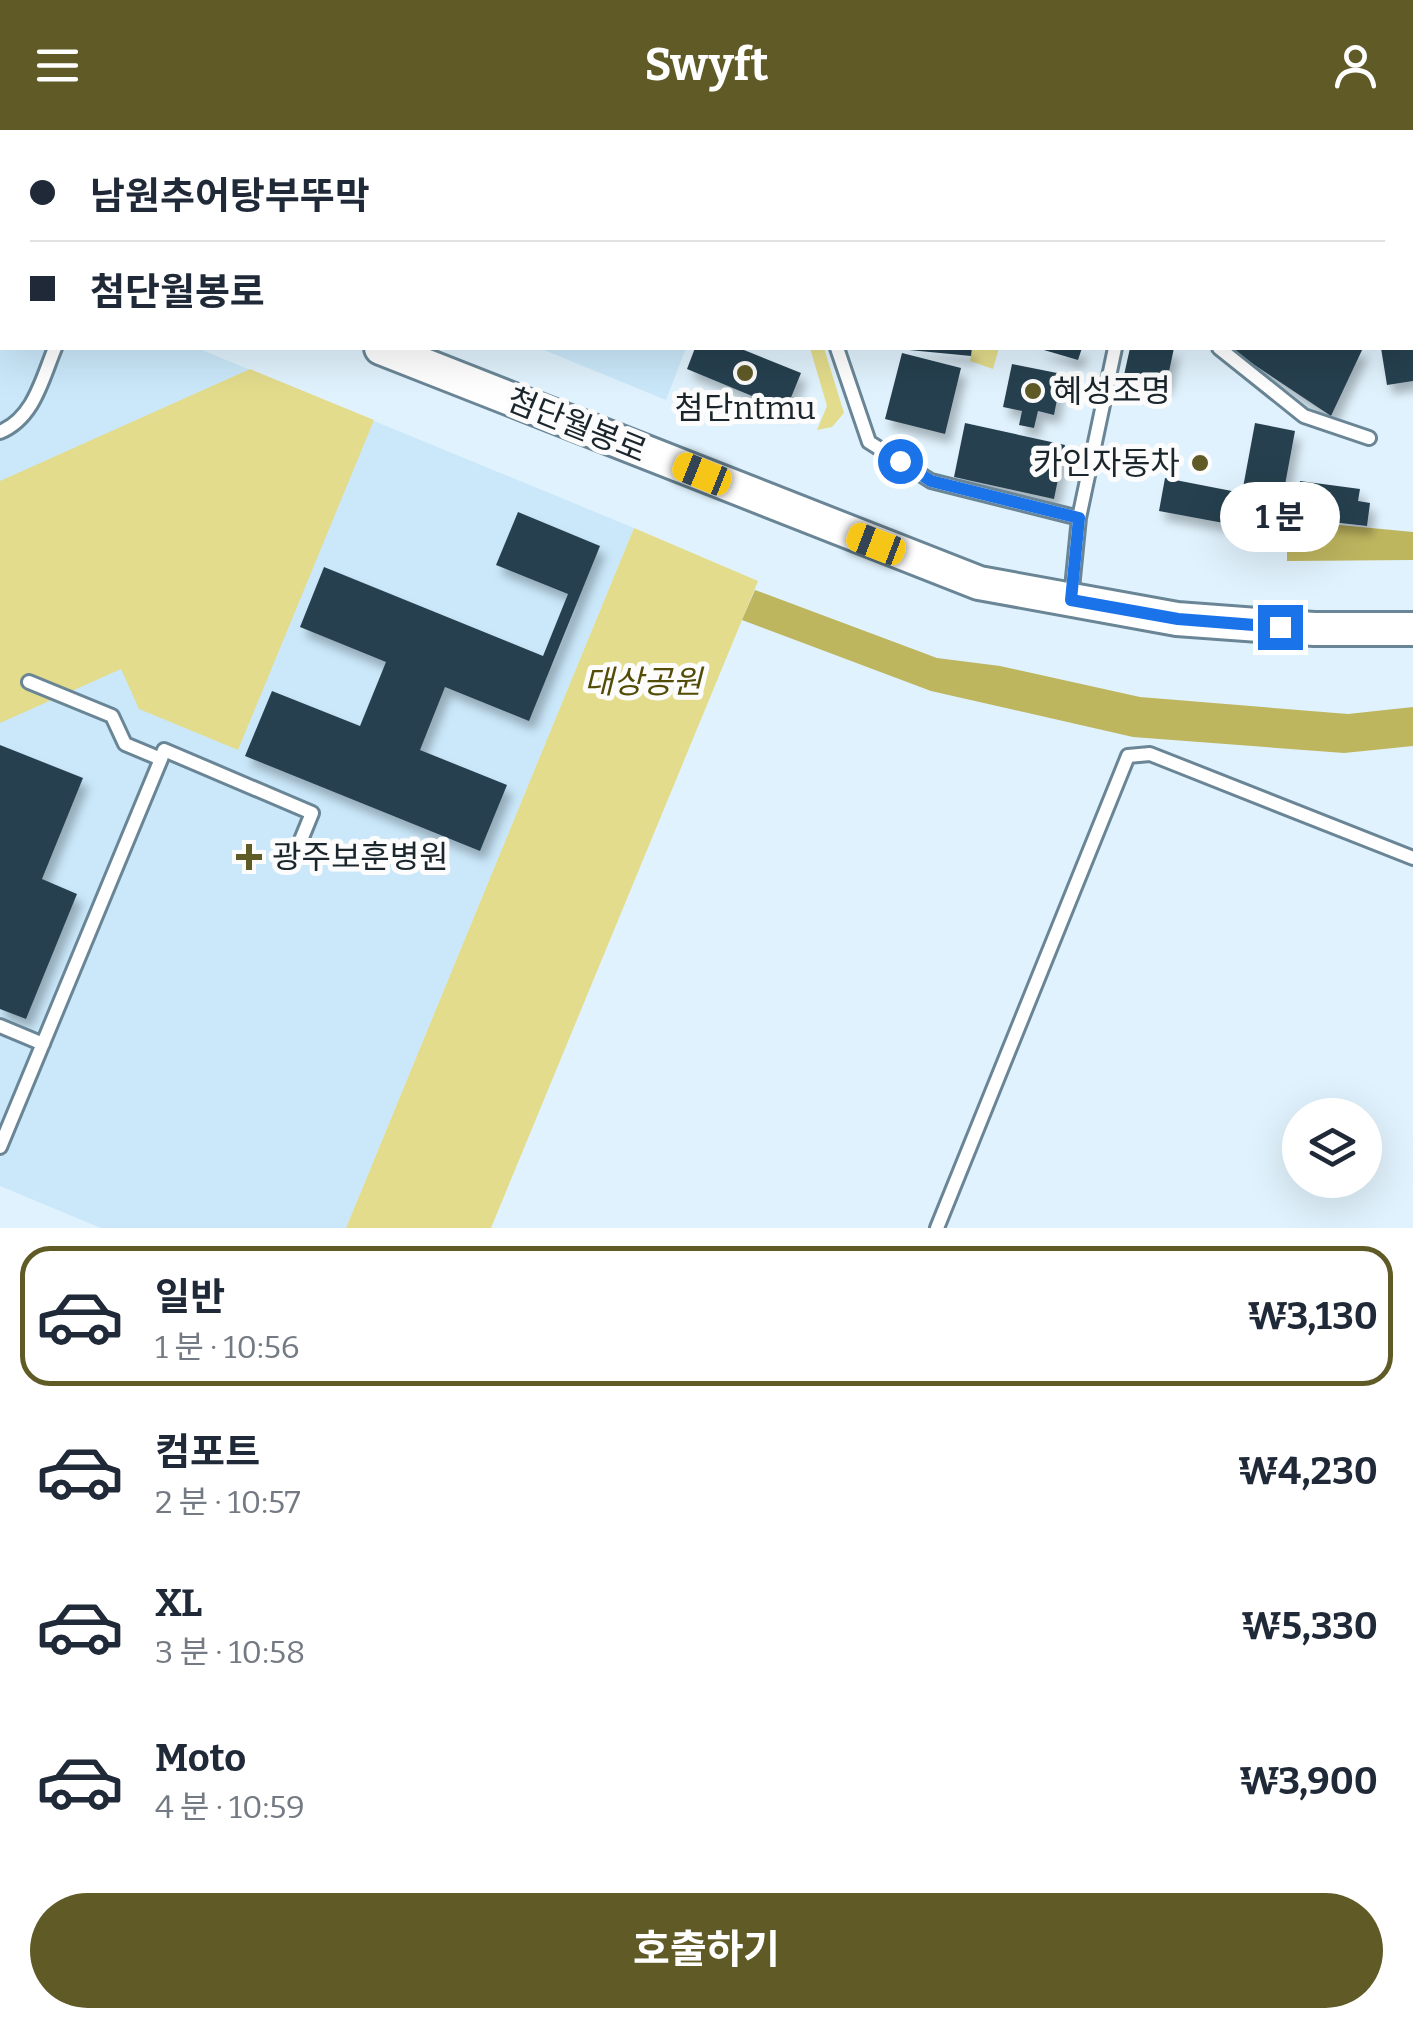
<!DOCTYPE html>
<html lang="ko">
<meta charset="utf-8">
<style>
:root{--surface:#fff;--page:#f6f6f7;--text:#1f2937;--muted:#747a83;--line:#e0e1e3;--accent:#5f5a26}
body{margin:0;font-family:Bitter,"Noto Sans KR",serif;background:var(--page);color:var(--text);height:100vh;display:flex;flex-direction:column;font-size:38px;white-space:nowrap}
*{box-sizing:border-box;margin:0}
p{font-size:32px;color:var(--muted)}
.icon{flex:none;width:55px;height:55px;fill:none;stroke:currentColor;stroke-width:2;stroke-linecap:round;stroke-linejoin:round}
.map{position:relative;height:1098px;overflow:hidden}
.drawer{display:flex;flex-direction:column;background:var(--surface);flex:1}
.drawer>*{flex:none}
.hud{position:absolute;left:0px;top:0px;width:1415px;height:220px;box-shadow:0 10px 40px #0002;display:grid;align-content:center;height:220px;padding:0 30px;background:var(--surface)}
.buttons{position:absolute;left:1282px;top:968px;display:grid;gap:20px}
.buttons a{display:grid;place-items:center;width:100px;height:100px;border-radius:50%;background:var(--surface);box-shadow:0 10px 40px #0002;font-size:50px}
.end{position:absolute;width:45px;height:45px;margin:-22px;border:12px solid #1a73e8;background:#fff;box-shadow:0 0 0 5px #fff}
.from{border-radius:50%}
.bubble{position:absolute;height:70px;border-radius:35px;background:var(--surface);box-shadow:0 10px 40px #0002;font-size:32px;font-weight:700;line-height:70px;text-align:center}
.car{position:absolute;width:30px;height:60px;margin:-30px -15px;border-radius:12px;box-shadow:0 0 8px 2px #0007;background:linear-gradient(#f5c518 24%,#345 0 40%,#f5c518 0 76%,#345 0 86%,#f5c518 0)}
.hud b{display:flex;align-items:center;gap:35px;height:95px;font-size:38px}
.hud b+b{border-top:2px solid var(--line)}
.hud i{width:25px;height:25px;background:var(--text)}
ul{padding:18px 0 0;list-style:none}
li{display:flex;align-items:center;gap:30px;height:140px;margin:0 20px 15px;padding:0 10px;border:5px solid transparent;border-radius:30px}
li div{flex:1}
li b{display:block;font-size:38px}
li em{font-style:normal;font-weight:700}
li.selected{border-color:var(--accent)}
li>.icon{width:90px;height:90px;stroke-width:1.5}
.action{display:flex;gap:20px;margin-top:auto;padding:20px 30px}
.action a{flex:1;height:115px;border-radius:60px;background:var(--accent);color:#fff;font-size:40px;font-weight:700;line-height:115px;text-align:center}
header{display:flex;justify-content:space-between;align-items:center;height:130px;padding:0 30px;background:var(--accent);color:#fff;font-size:45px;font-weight:700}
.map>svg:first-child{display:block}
</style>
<header><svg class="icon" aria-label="menu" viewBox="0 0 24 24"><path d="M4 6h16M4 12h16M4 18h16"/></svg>Swyft<svg class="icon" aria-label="person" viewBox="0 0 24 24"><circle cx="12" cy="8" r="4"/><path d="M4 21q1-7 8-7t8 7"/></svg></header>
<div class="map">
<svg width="1413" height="1098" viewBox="0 0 1413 1098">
<defs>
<filter id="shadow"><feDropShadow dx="5.5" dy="9" stdDeviation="5" flood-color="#0004"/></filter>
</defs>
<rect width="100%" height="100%" fill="#e0f2fd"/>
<path fill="#cae8fa" d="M0,136L2,218H197L634,398L346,1098H101L0,1056Z
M539,218H686L666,270Z"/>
<path fill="#e3dc8c" d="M1243,0H1413V62L1412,2Z
M810,218H824L844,283L832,297L817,300L827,276Z
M972,218H999L993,239L970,231Z
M250,239L374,290L238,620L139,579L121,539L0,593V351Z
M634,398L758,451L742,490L491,1098H346Z"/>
<path fill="#beb55f" d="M1287,390L1413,402V430L1287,431Z
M755,460L937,528L1000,536L1140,567L1348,584L1413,577V616L1344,623L1133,607L931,561L742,490Z"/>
<path fill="#284150" filter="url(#shadow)" d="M695,218H739L801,243L786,280L687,239Z
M909,218H972L971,226L909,220Z
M1037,218H1082L1078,230Z
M1130,218H1174L1166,256L1124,245Z
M1229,218H1363L1331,286Z
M1381,218H1413V251L1387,255Z
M902,223L961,238L945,304L885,289Z
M1012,234L1062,244L1054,285L1038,281L1034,298L1019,295L1022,281L1003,277Z
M965,293L1065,315L1054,369L954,347Z
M1255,293L1295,301L1282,371L1278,370L1272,402L1159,381L1165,348L1242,363Z
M1300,351L1360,359L1358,371L1370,373L1367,396L1296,388Z
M518,382L600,416L529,591L445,557L420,620L507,655L480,721L245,626L272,561L360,596L386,532L300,497L324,437L543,526L568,464L496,435Z
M0,615L83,648L42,749L77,764L26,889L0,879Z"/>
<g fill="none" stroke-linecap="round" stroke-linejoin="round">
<g stroke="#6a8696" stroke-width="18">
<path id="service" d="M344,0H351
M795,0V2
M1232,0V2
M837,218L869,312L931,351L1079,388
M1219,218L1304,286L1369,308
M0,302C34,288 42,249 55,218
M1071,468L1079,388L1115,218
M161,629L164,620L312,683L301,710
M0,896L43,914
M0,1017L161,629L125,614L112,586L29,552
M937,1098L1128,626L1150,624L1413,728"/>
</g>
<g stroke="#6a8696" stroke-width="38">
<path id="tertiary" d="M0,65L2,66
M381,218L979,453L1177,489L1314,499H1413"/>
</g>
<use href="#service" stroke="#fff" stroke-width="12"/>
<use href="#tertiary" stroke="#fff" stroke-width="32"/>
</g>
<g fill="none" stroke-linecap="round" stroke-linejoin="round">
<path stroke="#1a73e8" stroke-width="12" d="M900,331L931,351L1079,388L1071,470L1178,489L1280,497"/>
</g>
<g fill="#5f5a26" stroke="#fcfcfc" stroke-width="4">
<circle cx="745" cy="243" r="10"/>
<circle cx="1033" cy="261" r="10"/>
<circle cx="1200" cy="333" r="10"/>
<path d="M244 712h10v10h10v10h-10v10h-10v-10h-10v-10h10z"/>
</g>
<g text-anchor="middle" stroke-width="10" stroke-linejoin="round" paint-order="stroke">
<g font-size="32" fill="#1a252c" stroke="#fcfcfc" text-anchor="start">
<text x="1053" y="272">혜성조명</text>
<text x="745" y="289" text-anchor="middle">첨단ntmu</text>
<text x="1180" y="344" text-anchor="end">카인자동차</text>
<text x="272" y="738">광주보훈병원</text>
</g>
<g font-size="32" fill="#1a252c" stroke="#fcfcfc">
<text transform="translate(577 295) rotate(22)" y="11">첨단월봉로</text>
</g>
<g font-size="32" font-style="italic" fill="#524c06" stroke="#fcfcfc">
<text x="643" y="563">대상공원</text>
</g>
</g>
</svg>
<div class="buttons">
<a><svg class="icon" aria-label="layers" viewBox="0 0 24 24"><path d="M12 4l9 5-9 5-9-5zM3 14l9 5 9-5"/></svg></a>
</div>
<i class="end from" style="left:900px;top:331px"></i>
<i class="end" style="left:1280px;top:497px"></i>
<div class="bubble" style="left:1220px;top:352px;width:120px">1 분</div>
<i class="car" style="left:702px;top:344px;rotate:292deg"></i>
<i class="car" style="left:876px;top:414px;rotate:291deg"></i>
<div class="hud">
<b><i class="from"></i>남원추어탕부뚜막</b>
<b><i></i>첨단월봉로</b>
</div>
</div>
<section class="drawer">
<ul>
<li class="selected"><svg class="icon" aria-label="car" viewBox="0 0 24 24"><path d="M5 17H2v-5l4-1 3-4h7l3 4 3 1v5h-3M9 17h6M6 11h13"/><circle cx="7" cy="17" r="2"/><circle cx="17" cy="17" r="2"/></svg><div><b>일반</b><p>1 분 · 10:56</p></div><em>₩3,130</em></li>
<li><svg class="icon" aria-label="car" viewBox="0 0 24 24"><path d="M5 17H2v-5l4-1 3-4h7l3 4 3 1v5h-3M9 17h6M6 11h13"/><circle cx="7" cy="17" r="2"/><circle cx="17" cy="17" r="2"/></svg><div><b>컴포트</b><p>2 분 · 10:57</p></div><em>₩4,230</em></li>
<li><svg class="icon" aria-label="car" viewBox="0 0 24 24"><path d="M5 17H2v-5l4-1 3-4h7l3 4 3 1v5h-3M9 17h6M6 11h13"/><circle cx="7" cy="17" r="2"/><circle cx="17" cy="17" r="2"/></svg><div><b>XL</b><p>3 분 · 10:58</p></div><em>₩5,330</em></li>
<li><svg class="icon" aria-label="car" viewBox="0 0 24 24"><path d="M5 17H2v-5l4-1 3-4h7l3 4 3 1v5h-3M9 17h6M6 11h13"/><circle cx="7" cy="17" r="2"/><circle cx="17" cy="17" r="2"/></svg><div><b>Moto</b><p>4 분 · 10:59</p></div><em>₩3,900</em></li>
</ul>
<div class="action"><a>호출하기</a></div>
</section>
